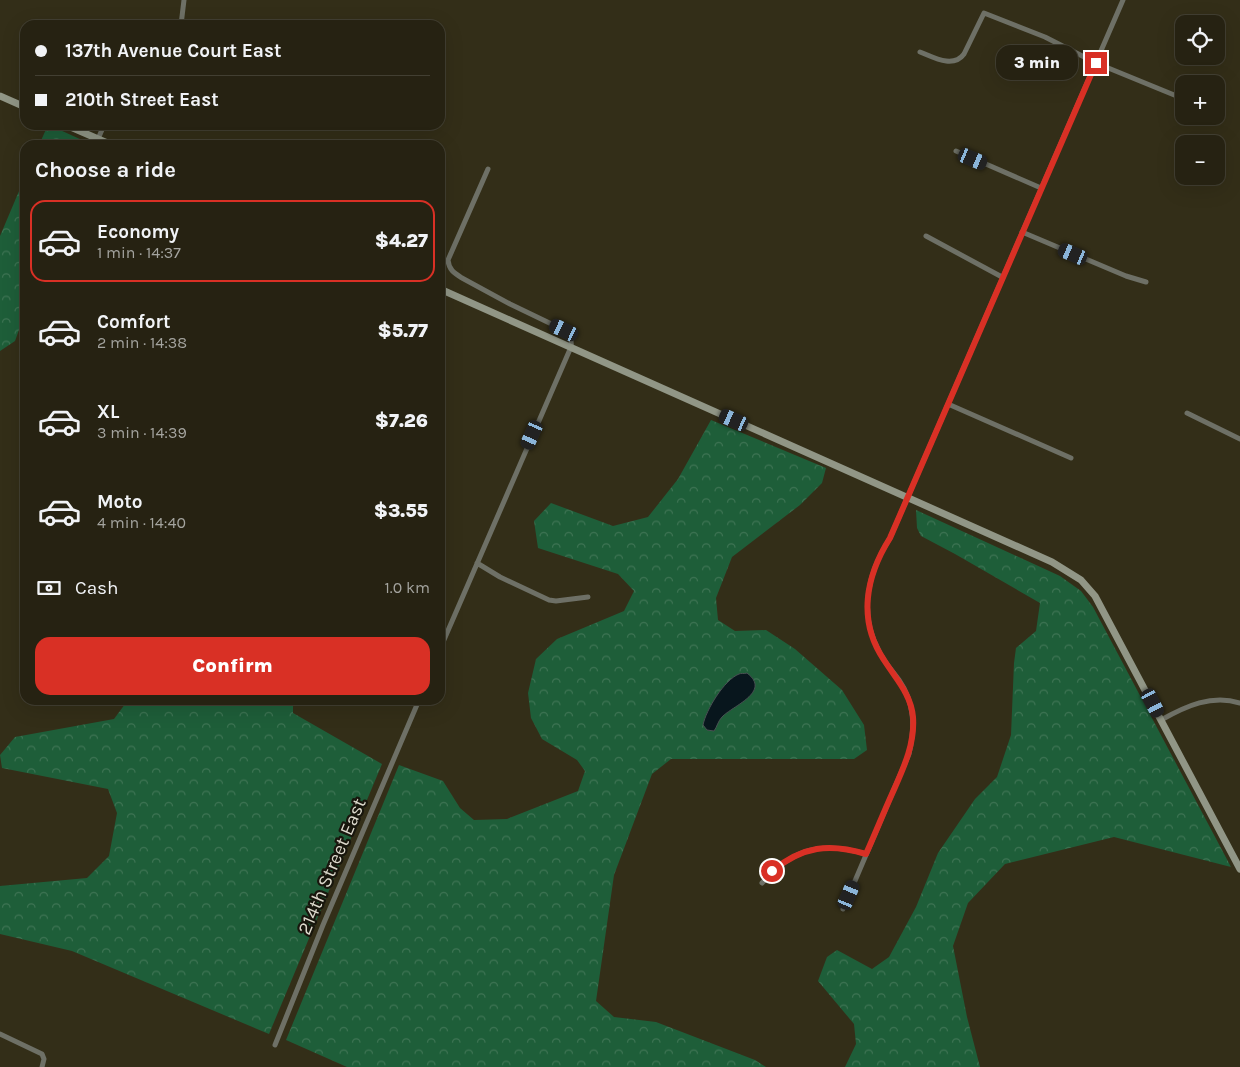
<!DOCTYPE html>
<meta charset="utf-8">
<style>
:root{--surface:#262212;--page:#2e2a1b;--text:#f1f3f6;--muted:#a4a49f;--line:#423f32;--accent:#d93025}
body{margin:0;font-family:Karla,sans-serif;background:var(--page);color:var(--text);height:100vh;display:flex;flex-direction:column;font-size:19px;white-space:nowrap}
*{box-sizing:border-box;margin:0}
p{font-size:16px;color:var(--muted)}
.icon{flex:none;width:28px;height:28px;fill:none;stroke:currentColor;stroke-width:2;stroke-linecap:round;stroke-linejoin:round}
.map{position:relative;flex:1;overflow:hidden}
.sheet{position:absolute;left:20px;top:140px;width:425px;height:565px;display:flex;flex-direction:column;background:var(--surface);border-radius:15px;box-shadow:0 5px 20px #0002,0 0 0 1px var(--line)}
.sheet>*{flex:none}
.guide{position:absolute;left:20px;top:20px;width:425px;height:110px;border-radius:15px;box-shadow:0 5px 20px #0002,0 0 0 1px var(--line);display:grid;align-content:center;height:110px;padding:0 15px;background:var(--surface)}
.fabs{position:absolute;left:1175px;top:15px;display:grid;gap:10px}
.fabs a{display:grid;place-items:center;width:50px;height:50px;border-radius:10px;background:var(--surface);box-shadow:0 5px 20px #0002,0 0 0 1px var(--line);font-size:25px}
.end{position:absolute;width:22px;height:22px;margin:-11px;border:6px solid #d93025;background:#fff;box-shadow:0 0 0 2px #fff}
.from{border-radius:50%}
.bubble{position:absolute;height:35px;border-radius:15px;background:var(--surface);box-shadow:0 5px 20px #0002,0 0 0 1px var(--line);font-size:16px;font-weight:800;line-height:35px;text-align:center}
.car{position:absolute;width:15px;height:30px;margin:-15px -8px;border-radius:6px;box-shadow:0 0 4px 1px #0007;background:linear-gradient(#222 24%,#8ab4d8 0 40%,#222 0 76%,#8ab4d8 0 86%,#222 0)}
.guide b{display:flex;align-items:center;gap:18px;height:48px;font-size:19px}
.guide b+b{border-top:1px solid var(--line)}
.guide i{width:12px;height:12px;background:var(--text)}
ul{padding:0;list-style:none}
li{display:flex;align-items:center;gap:15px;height:82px;margin:0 10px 8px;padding:0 5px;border:2px solid transparent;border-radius:15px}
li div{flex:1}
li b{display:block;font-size:19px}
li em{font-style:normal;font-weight:800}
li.on{border-color:var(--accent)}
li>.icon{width:45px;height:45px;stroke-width:1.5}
h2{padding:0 15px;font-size:22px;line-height:60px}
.pay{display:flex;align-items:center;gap:12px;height:55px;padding:0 15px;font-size:19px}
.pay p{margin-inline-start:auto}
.primary-button{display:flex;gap:10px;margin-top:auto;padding:10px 15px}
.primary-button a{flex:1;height:58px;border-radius:15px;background:var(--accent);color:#fff;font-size:20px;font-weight:800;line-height:58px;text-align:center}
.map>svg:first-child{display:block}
</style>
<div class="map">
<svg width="1240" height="1067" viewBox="0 0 1240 1067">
<defs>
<pattern id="forest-crowns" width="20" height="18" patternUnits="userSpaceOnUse" patternTransform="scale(1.25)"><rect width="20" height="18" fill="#1e5e39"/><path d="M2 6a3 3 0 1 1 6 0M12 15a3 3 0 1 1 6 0" fill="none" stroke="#3e7454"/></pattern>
</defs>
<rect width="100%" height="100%" fill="#332e18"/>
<path fill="url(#forest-crowns)" d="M48,125H49L93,145H39Z
M25,177V313L15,341L0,351V236Z
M711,420L826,468L822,483L800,505L732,557L716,598L718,620L735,631L766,630L795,649L842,690L864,725L867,750L854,759H671L652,774L614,875L596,1001L614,1017L656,1022L755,1060L766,1067H347L286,1040L399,765L443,781L460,808L474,820L507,819L578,791L585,771L577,760L542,739L531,718L528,693L536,659L557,639L624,611L634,591L618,574L538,548L534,521L551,503L613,526L648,517L678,479Z
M916,510L1060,576L1081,591L1093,607L1231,867L1114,837L1005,864L968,903L953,946L967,1017L980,1067H845L856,1044L854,1024L818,981L827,957L837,950L872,969L889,957L916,907L938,853L975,799L997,777L1011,735L1014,663L1016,648L1036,631L1040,603L955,554L921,536L917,528Z
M128,700H293V713L382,764L269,1034L72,951L0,934V886L87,878L109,856L117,813L108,789L2,768L0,755L15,737L114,719Z"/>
<path fill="#08161d" stroke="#485052" d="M747,673C772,692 732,706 722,717C718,721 717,727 714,731L707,730L703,725C706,710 724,680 739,674C741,673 744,674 747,673Z"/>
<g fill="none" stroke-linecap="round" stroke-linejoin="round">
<path stroke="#6e7066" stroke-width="5" d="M181,25L184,0
M920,52C933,57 953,69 964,54L984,13L1045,37L1096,63L1184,99
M1216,112H1217
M98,139L104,125
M956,151L1041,188
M1022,232L1126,276L1146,282
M926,236L1002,277
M948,404L1071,458
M1187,413L1240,439
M477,563L500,577L549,600L556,601L588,597
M440,649L571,347C572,339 570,335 564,330L510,304L462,278C454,273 449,270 448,260L488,169
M1161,720C1186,706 1212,694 1240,703
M762,883C793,848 822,841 866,854
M843,909L909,754C915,728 915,703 899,680C892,670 884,662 879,651C858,613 868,572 890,538L1123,0
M0,1034L42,1054L44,1059L42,1067
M275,1045L323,925L419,700"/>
<path stroke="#919686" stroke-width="7" d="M0,96L25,107
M66,125L112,145
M440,289L1052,562L1081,580L1095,596L1240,869"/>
</g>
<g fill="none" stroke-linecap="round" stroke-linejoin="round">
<path stroke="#d93025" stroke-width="6" d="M772,871C803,846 829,843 866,854C875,834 883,814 892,794C903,769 915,745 913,717C911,694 896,679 884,660C857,620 866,576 890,538L1096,63"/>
</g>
<g text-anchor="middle" stroke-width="4.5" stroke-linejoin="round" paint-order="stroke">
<g font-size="19" fill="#dcd9cc" stroke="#18160d">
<text transform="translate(331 866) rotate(-67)" y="7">214th Street East</text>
</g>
</g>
</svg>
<div class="fabs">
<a><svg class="icon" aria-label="locate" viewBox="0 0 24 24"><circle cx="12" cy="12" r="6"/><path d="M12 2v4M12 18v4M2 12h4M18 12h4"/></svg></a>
<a>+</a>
<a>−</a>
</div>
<i class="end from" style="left:772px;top:871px"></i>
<i class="end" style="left:1096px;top:63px"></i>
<div class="bubble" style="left:996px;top:45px;width:82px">3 min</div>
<i class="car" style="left:973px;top:159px;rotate:113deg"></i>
<i class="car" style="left:1073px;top:254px;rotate:293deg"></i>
<i class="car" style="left:564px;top:330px;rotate:296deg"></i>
<i class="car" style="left:734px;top:420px;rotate:294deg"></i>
<i class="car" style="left:532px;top:435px;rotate:204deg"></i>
<i class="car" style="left:1153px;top:703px;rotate:152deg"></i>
<i class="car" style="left:849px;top:895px;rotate:23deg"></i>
<div class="guide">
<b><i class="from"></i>137th Avenue Court East</b>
<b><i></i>210th Street East</b>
</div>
<section class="sheet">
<h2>Choose a ride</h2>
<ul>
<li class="on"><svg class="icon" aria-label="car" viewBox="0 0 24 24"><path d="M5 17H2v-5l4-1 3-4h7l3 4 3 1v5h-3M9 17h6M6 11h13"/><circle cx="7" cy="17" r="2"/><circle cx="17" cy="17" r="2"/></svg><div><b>Economy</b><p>1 min · 14:37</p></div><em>$4.27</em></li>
<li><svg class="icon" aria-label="car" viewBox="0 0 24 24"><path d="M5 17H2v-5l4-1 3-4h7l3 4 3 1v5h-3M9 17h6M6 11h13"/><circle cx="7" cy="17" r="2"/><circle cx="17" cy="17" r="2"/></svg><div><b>Comfort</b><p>2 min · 14:38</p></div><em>$5.77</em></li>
<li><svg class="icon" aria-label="car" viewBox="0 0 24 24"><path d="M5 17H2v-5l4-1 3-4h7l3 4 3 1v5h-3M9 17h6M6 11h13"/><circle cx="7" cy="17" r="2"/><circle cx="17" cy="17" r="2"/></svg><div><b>XL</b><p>3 min · 14:39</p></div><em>$7.26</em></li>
<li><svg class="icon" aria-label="car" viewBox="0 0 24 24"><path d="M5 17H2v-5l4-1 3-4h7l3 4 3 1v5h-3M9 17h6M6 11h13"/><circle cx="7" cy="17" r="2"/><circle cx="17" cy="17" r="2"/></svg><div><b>Moto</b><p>4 min · 14:40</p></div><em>$3.55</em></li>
</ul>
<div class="pay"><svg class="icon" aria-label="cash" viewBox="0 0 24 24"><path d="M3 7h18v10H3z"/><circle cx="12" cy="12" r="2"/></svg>Cash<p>1.0 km</p></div>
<div class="primary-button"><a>Confirm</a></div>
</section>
</div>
